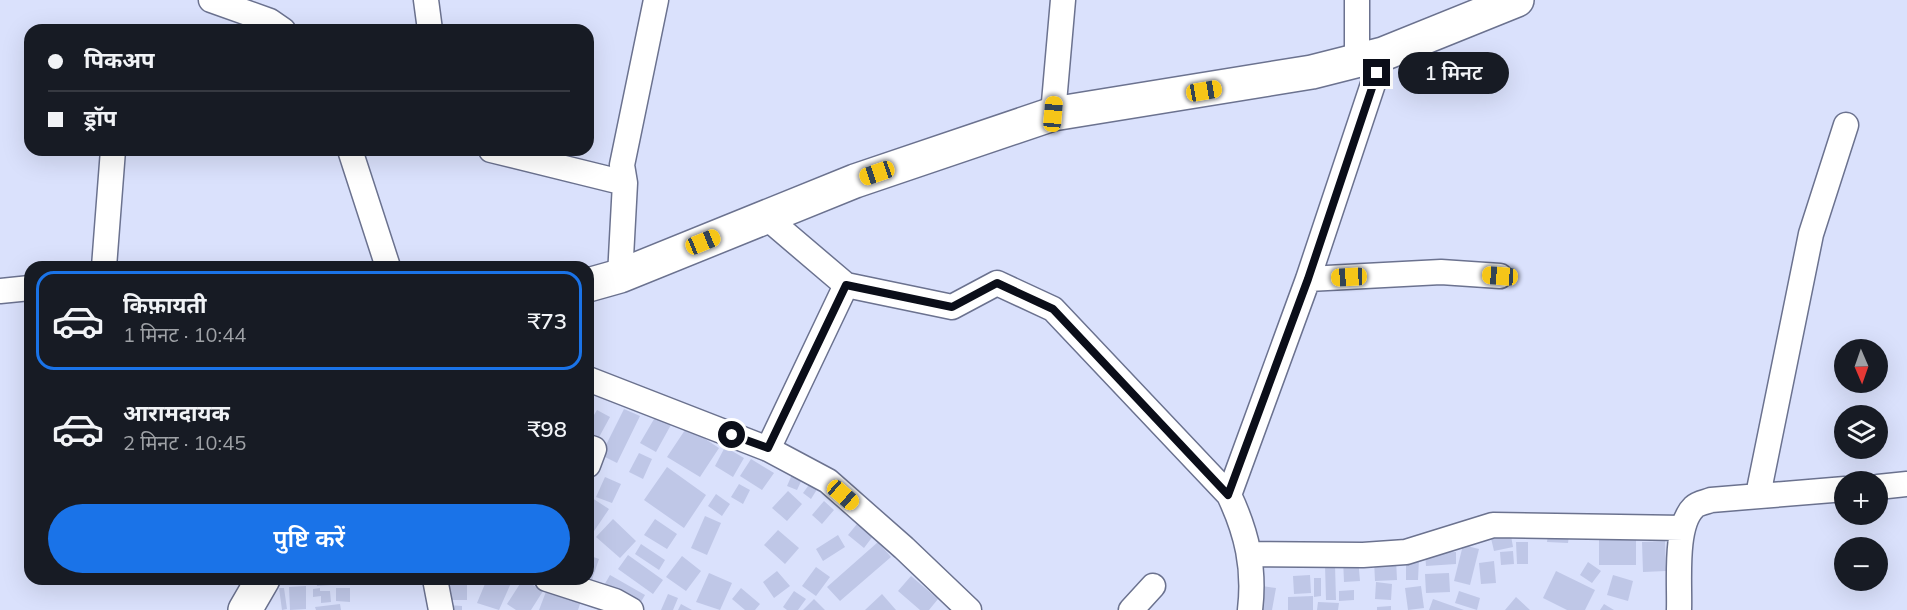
<!DOCTYPE html>
<html lang="hi">
<meta charset="utf-8">
<style>
:root{--surface:#171b24;--page:#242831;--text:#f1f3f6;--muted:#9ea1a6;--line:#363941;--accent:#1a73e8}
body{margin:0;font-family:Mulish,"Noto Sans Devanagari",sans-serif;background:var(--page);color:var(--text);height:100vh;display:flex;flex-direction:column;font-size:22px;white-space:nowrap}
*{box-sizing:border-box;margin:0}
p{font-size:20px;color:var(--muted)}
.icon{flex:none;width:33px;height:33px;fill:none;stroke:currentColor;stroke-width:2;stroke-linecap:round;stroke-linejoin:round}
.map{position:relative;flex:1;overflow:hidden}
.panel{position:absolute;left:24px;top:261px;width:570px;height:324px;display:flex;flex-direction:column;background:var(--surface);border-radius:18px;box-shadow:0 6px 24px #0002}
.panel>*{flex:none}
.hud{position:absolute;left:24px;top:24px;width:570px;height:132px;border-radius:18px;box-shadow:0 6px 24px #0002;display:grid;align-content:center;height:132px;padding:0 24px;background:var(--surface)}
.needle{width:39px;rotate:178deg}
.fabs{position:absolute;left:1834px;top:339px;display:grid;gap:12px}
.fabs a{display:grid;place-items:center;width:54px;height:54px;border-radius:50%;background:var(--surface);box-shadow:0 6px 24px #0002;font-size:30px}
.end{position:absolute;width:27px;height:27px;margin:-14px;border:8px solid #0b0e19;background:#fff;box-shadow:0 0 0 3px #fff}
.from{border-radius:50%}
.bubble{position:absolute;height:42px;border-radius:21px;background:var(--surface);box-shadow:0 6px 24px #0002;font-size:20px;font-weight:600;line-height:42px;text-align:center}
.car{position:absolute;width:18px;height:36px;margin:-18px -9px;border-radius:8px;box-shadow:0 0 4px 2px #0007;background:linear-gradient(#f5c518 24%,#345 0 40%,#f5c518 0 76%,#345 0 86%,#f5c518 0)}
.hud b{display:flex;align-items:center;gap:21px;height:57px;font-size:22px}
.hud b+b{border-top:2px solid var(--line)}
.hud i{width:15px;height:15px;background:var(--text)}
ul{padding:10px 0 0;list-style:none}
li{display:flex;align-items:center;gap:18px;height:99px;margin:0 12px 9px;padding:0 12px;border:3px solid transparent;border-radius:18px}
li div{flex:1}
li b{display:block;font-size:22px}
li em{font-style:normal;font-weight:600}
li.selected{border-color:var(--accent)}
li>.icon{width:54px;height:54px;stroke-width:1.5}
.action{display:flex;gap:12px;margin-top:auto;padding:12px 24px}
.action a{flex:1;height:69px;border-radius:36px;background:var(--accent);color:#fff;font-size:24px;font-weight:600;line-height:69px;text-align:center}
.map>svg:first-child{display:block}
</style>
<div class="map">
<svg width="1907" height="610" viewBox="0 0 1907 610">
<rect width="100%" height="100%" fill="#dae1fc"/>
<path fill="#bfc7e7" d="M624,409L640,416L617,463L601,455Z
M597,410L610,417L598,439L588,433V425Z
M657,414L672,423L656,452L640,443Z
M687,427L719,448L700,477L667,457Z
M725,447L744,458L733,477L715,466Z
M639,453L652,459L643,479L629,472Z
M751,459L774,473L762,490L740,476Z
M667,467L706,495L684,528L644,500Z
M794,470L804,475L797,490L787,486Z
M605,477L621,484L612,503L596,497Z
M814,478L821,483L811,499L803,493Z
M739,484L750,490L743,504L731,497Z
M788,491L802,504L787,521L772,508Z
M716,494L730,504L722,516L708,506Z
M589,496L609,509L588,540V498Z
M824,501L834,510L822,524L812,515Z
M705,516L721,523L707,555L691,548Z
M613,519L636,541L620,558L596,537Z
M655,519L677,534L667,549L644,535Z
M857,524L873,536L864,548L848,535Z
M778,530L799,548L785,564L764,545Z
M1510,530L1513,547L1494,551L1490,534Z
M1548,534L1569,535L1568,543L1547,542Z
M838,535L845,547L823,561L816,549Z
M1599,538H1636V565H1599Z
M1665,541L1666,571L1643,572L1642,542Z
M878,542L891,557L840,601L827,587Z
M1516,542H1528V564H1517Z
M641,544L665,560L659,570L635,554Z
M1463,545L1479,549L1470,585L1454,581Z
M1513,551L1514,564L1501,565L1500,552Z
M1456,552V564L1426,566L1425,553Z
M588,555L599,559L590,586L569,579H588Z
M628,555L663,580L653,594L618,569Z
M682,556L701,571L686,591L666,577Z
M1358,558L1360,581L1344,582L1343,559Z
M1396,559L1397,580L1375,581L1374,560Z
M1406,559H1419L1418,580H1406Z
M1494,561L1496,583L1481,584L1479,563Z
M1588,562L1601,571L1592,583L1580,575Z
M1325,565H1335L1336,600H1326Z
M816,567L830,577L816,596L802,586Z
M777,571L790,586L774,598L763,582Z
M1556,571L1595,590L1585,610H1567L1543,598Z
M709,573L732,583L720,610L696,602Z
M1449,573L1450,592L1426,593L1425,574Z
M610,575L645,595L638,607L603,587Z
M1310,575L1311,593L1294,594L1293,576Z
M1613,575L1633,581L1628,601L1607,595Z
M911,576L938,599L929,610H920L898,591Z
M1314,578H1321V596L1314,597Z
M301,579H315L314,583H301Z
M316,579H330L331,585L317,586Z
M361,579H376V583L361,582Z
M441,579H467V600H441Z
M487,579H504L511,583L499,610L477,603Z
M523,579L543,591L531,610H516L507,604Z
M1376,582L1392,584L1391,600L1375,599Z
M306,586V609L290,610L289,587Z
M1262,586L1276,588L1272,610H1259Z
M1421,586L1424,608L1408,610L1405,588Z
M279,588H284L287,609L282,610Z
M320,588V591H330L331,602L321,603V596L313,597V589Z
M336,588H350V602L336,601Z
M741,588L760,604L755,610H745L732,599Z
M547,589L581,601L578,610H539Z
M1354,590V600L1339,601V591Z
M794,591L806,599L798,610H787L783,607Z
M1459,591L1480,598L1477,610L1455,603Z
M668,594L678,598L673,610H661Z
M882,594L896,610H865Z
M1313,596V610H1288V597Z
M1516,597L1530,610H1505Z
M814,599L825,610H803Z
M1433,599L1464,610H1429Z
M1318,602L1339,603L1338,610H1317Z
M340,604L341,610H316L315,607Z
M681,604L692,610H678Z
M1604,604L1614,610H1600Z
M448,605L462,606V610H448Z
M1391,606V610H1377V607Z"/>
<g fill="none" stroke-linecap="round" stroke-linejoin="round">
<g stroke="#6b728f" stroke-width="27">
<path id="street" d="M211,0L270,21L283,30
M426,0L430,30
M1357,60V0
M1053,114L1063,0
M350,150L388,267
M491,150L625,183
M766,217L846,285L952,307L997,283L1053,309L1229,495C1247,533 1255,568 1250,610
M104,267L113,150
M620,276L625,183L622,165L656,0
M1308,279L1441,272L1500,276
M0,291L30,288
M588,379L768,449L828,481L904,548L969,610
M588,447L594,449L588,465
M768,449L846,285
M1878,487L1907,484
M1229,495L1308,279L1383,54
M1758,495L1811,234L1846,125
M1250,554L1363,555L1406,552L1493,525L1683,528
M435,579L441,610
M547,579L615,601L631,610
M1131,610L1153,586
M1679,610C1680,583 1674,526 1694,507C1698,503 1706,502 1711,500L1845,489"/>
</g>
<g stroke="#6b728f" stroke-width="36">
<path id="secondary" d="M588,285L620,276L855,181L1053,114L1312,72L1383,54L1517,0
M245,610L263,579"/>
</g>
<use href="#street" stroke="#fff" stroke-width="24"/>
<use href="#secondary" stroke="#fff" stroke-width="33"/>
</g>
<g fill="none" stroke-linecap="round" stroke-linejoin="round">
<path stroke="#0b0e19" stroke-width="8" d="M732,435L768,448L846,285L952,307L997,283L1053,309L1228,495L1308,279L1377,73"/>
</g>
</svg>
<div class="fabs">
<a><svg class="needle" viewBox="-14 -14 28 28"><path d="M0-13l5 13h-10z" fill="#e53935"/><path d="M0 13l5-13h-10z" fill="#9ea1a6"/></svg></a>
<a><svg class="icon" aria-label="layers" viewBox="0 0 24 24"><path d="M12 4l9 5-9 5-9-5zM3 14l9 5 9-5"/></svg></a>
<a>+</a>
<a>−</a>
</div>
<i class="end from" style="left:732px;top:435px"></i>
<i class="end" style="left:1377px;top:73px"></i>
<div class="bubble" style="left:1398px;top:52px;width:111px">1 मिनट</div>
<i class="car" style="left:1204px;top:91px;rotate:80deg"></i>
<i class="car" style="left:1053px;top:114px;rotate:5deg"></i>
<i class="car" style="left:877px;top:173px;rotate:251deg"></i>
<i class="car" style="left:703px;top:242px;rotate:68deg"></i>
<i class="car" style="left:1500px;top:276px;rotate:274deg"></i>
<i class="car" style="left:1349px;top:277px;rotate:267deg"></i>
<i class="car" style="left:843px;top:495px;rotate:131deg"></i>
<div class="hud">
<b><i class="from"></i>पिकअप</b>
<b><i></i>ड्रॉप</b>
</div>
<section class="panel">
<ul>
<li class="selected"><svg class="icon" aria-label="car" viewBox="0 0 24 24"><path d="M5 17H2v-5l4-1 3-4h7l3 4 3 1v5h-3M9 17h6M6 11h13"/><circle cx="7" cy="17" r="2"/><circle cx="17" cy="17" r="2"/></svg><div><b>किफ़ायती</b><p>1 मिनट · 10:44</p></div><em>₹73</em></li>
<li><svg class="icon" aria-label="car" viewBox="0 0 24 24"><path d="M5 17H2v-5l4-1 3-4h7l3 4 3 1v5h-3M9 17h6M6 11h13"/><circle cx="7" cy="17" r="2"/><circle cx="17" cy="17" r="2"/></svg><div><b>आरामदायक</b><p>2 मिनट · 10:45</p></div><em>₹98</em></li>
</ul>
<div class="action"><a>पुष्टि करें</a></div>
</section>
</div>
